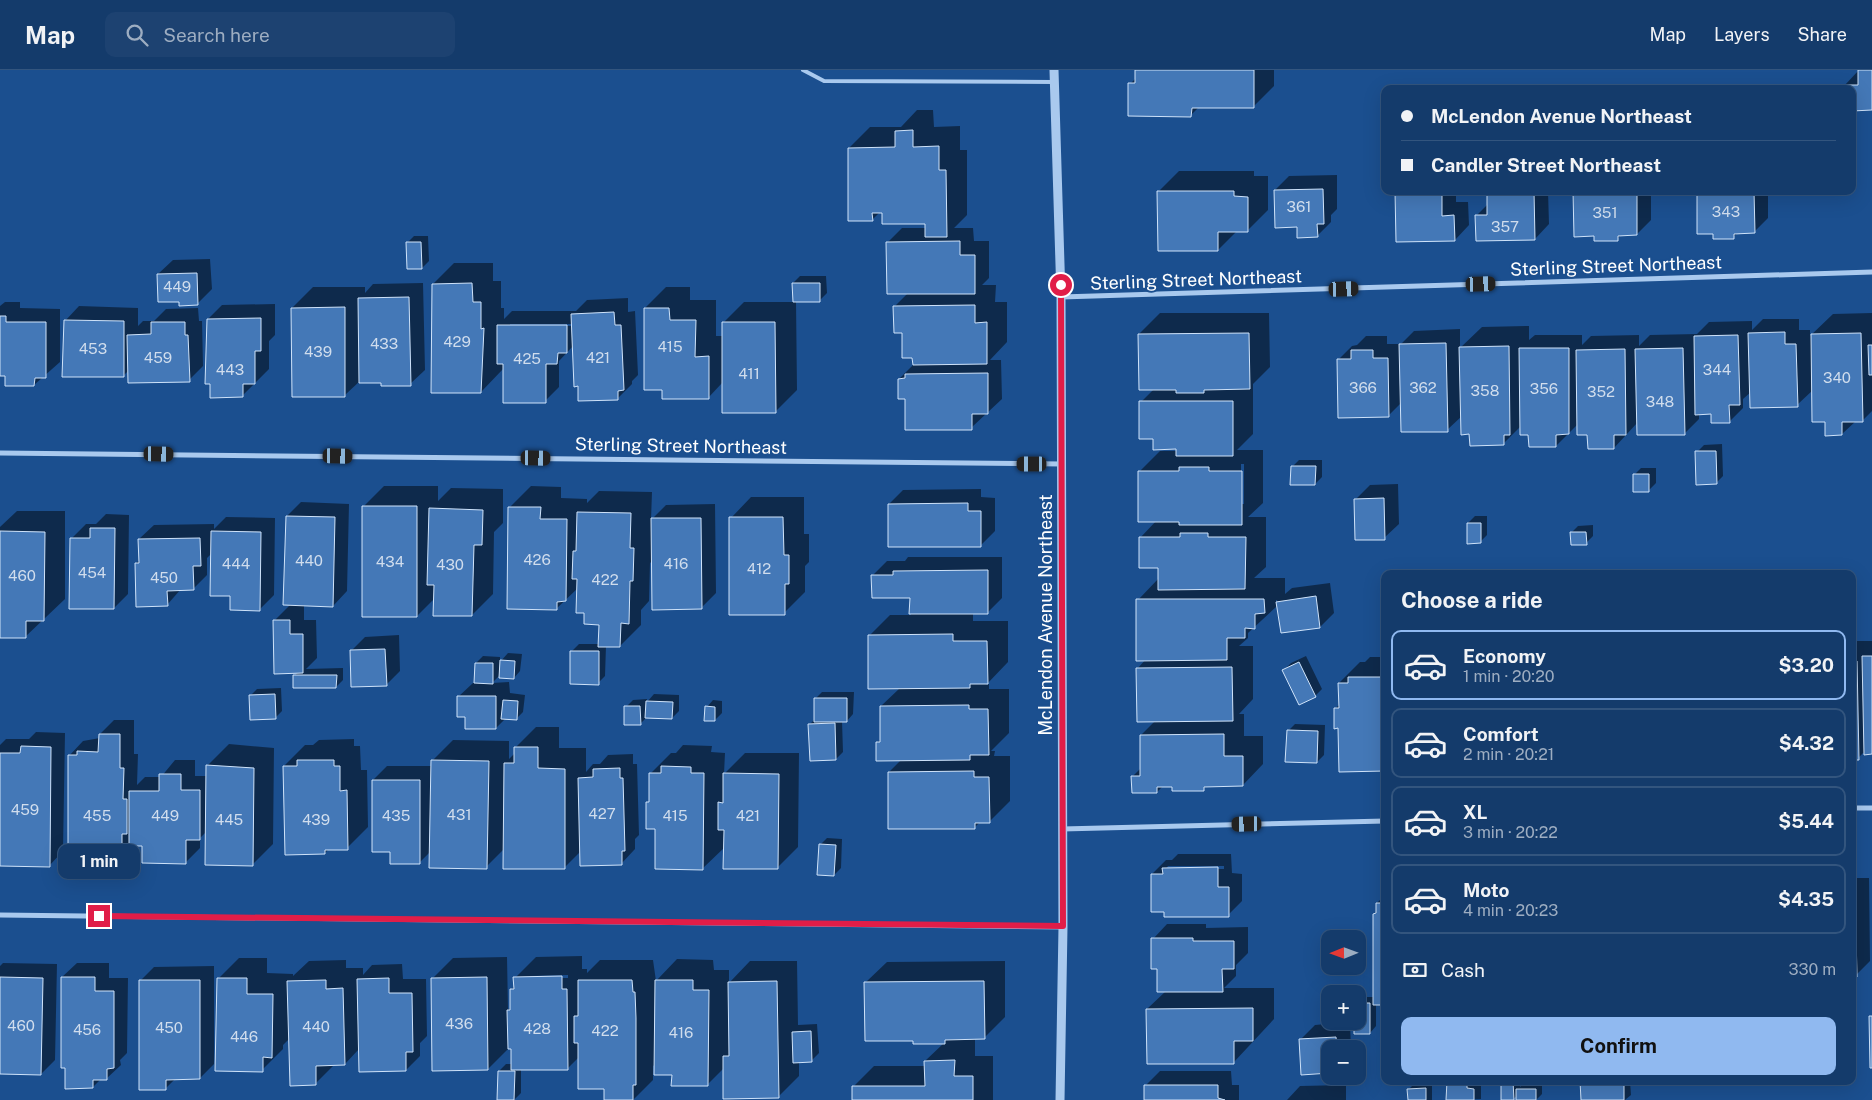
<!DOCTYPE html>
<meta charset="utf-8">
<style>
:root{--surface:#143b6b;--page:#1d4271;--text:#f1f3f6;--muted:#9dadc1;--line:#33557e;--accent:#90b9f0}
body{margin:0;font-family:"Public Sans",sans-serif;background:var(--page);color:var(--text);height:100vh;display:flex;flex-direction:column;font-size:19px;white-space:nowrap}
*{box-sizing:border-box;margin:0}
p{font-size:16px;color:var(--muted)}
.icon{flex:none;width:28px;height:28px;fill:none;stroke:currentColor;stroke-width:2;stroke-linecap:round;stroke-linejoin:round}
.map{position:relative;flex:1;overflow:hidden}
.drawer{position:absolute;left:1381px;top:500px;width:475px;height:515px;display:flex;flex-direction:column;background:var(--surface);border-radius:10px;box-shadow:0 5px 20px #0002,0 0 0 1px var(--line)}
.drawer>*{flex:none}
.guide{position:absolute;left:1381px;top:15px;width:475px;height:110px;border-radius:10px;box-shadow:0 5px 20px #0002,0 0 0 1px var(--line);display:grid;align-content:center;height:110px;padding:0 20px;background:var(--surface)}
.needle{width:32px;rotate:269deg}
.tools{position:absolute;left:1321px;top:860px;display:grid;gap:10px}
.tools a{display:grid;place-items:center;width:45px;height:45px;border-radius:10px;background:var(--surface);box-shadow:0 5px 20px #0002,0 0 0 1px var(--line);font-size:25px}
.end{position:absolute;width:22px;height:22px;margin:-11px;border:6px solid #e11d48;background:#fff;box-shadow:0 0 0 2px #fff}
.from{border-radius:50%}
.bubble{position:absolute;height:35px;border-radius:10px;background:var(--surface);box-shadow:0 5px 20px #0002,0 0 0 1px var(--line);font-size:16px;font-weight:700;line-height:35px;text-align:center}
.car{position:absolute;width:15px;height:30px;margin:-15px -8px;border-radius:6px;box-shadow:0 0 4px 1px #0007;background:linear-gradient(#222 24%,#8ab4d8 0 40%,#222 0 76%,#8ab4d8 0 86%,#222 0)}
.guide b{display:flex;align-items:center;gap:18px;height:48px;font-size:19px}
.guide b+b{border-top:1px solid var(--line)}
.guide i{width:12px;height:12px;background:var(--text)}
ul{padding:0;list-style:none}
li{display:flex;align-items:center;gap:15px;height:70px;margin:0 10px 8px;padding:0 10px;border:2px solid var(--line);border-radius:10px}
li div{flex:1}
li b{display:block;font-size:19px}
li em{font-style:normal;font-weight:700}
li.selected{border-color:var(--accent)}
li>.icon{width:45px;height:45px;stroke-width:1.5}
h2{padding:0 20px;font-size:22px;line-height:60px}
.pay{display:flex;align-items:center;gap:12px;height:55px;padding:0 20px;font-size:19px}
.pay p{margin-inline-start:auto}
.action{display:flex;gap:10px;margin-top:auto;padding:10px 20px}
.action a{flex:1;height:58px;border-radius:10px;background:var(--accent);color:#111;font-size:20px;font-weight:700;line-height:58px;text-align:center}
header{display:flex;align-items:center;gap:30px;box-sizing:border-box;height:70px;padding:0 25px;background:var(--surface);border-bottom:1px solid var(--line)}
header strong{font-size:24px}
nav{display:flex;gap:28px;margin-inline-start:auto;font-size:18px}
.search{width:350px;height:45px;background:var(--page);display:flex;align-items:center;gap:12px;box-sizing:border-box;padding:0 18px;border-radius:10px;color:var(--muted);font-size:19px}
.map>svg:first-child{display:block}
</style>
<header>
<strong>Map</strong>
<div class="search"><svg class="icon" aria-label="search" viewBox="0 0 24 24"><circle cx="10" cy="10" r="6"/><path d="M15 15l6 6"/></svg>Search here</div>
<nav><a>Map</a><a>Layers</a><a>Share</a></nav>
</header>
<div class="map">
<svg width="1872" height="1030" viewBox="0 0 1872 1030">
<rect width="100%" height="100%" fill="#1b4f8f"/>
<path fill="#0007" fill-rule="evenodd" d="M1137,0H1274V16L1253,37H1199L1191,45L1130,14L1137,7Z
M1872,0V39L1852,19L1844,16L1859,0Z
M917,40H933L934,57L960,56V80H967V145L954,158H973L974,171H989V208L982,215H996L995,232H1007V272L990,290H1001L1002,329L972,357L906,328L899,309L914,294V286L895,236L908,223L888,172L902,158H926V152L883,142H880L872,150L849,78L870,57H901Z
M1179,101H1254V106H1268V140L1247,161H1237L1218,180L1158,122Z
M1337,105V139L1331,145V152L1317,166L1298,156L1275,120L1289,106Z
M1396,121H1456V132H1468L1469,155L1455,170Z
M1488,121H1548L1549,154L1535,169L1477,145L1488,134Z
M1574,121H1651V150L1637,164H1622L1617,169L1595,165Z
M1698,121H1768V148L1754,162L1738,163L1733,167L1714,163Z
M414,166H428L429,191L422,198L407,173Z
M210,189L212,219L197,234L158,204L173,190Z
M454,193H493V211H501V238H504V249L512,241H576L587,230L628,228V242L635,241L638,305L632,311V314L618,328L574,275L559,291V317L545,331L504,298L481,322L433,214ZM510,254H574V256H510Z
M800,206H826L827,223L820,230L796,231L797,320L776,341L723,312L708,328L663,319L645,238L666,217H690V230H716V266H723V253L744,232H794L793,213Z
M423,213L425,300L410,314L361,310L345,325L292,238L313,217H365V223L373,214Z
M5,232H20V238L60,239V292L34,315L0,305V236Z
M275,234V265L269,271V299L242,326L208,249L222,235Z
M79,236L138,238V256L143,251H154L166,239L198,238L199,251H202L203,296L189,310L129,300L123,306L65,251Z
M1160,243H1269L1270,297L1253,314V364L1237,380H1263V433L1248,447H1266V497L1254,508H1285V524L1292,518L1330,513L1334,543L1320,557L1282,562L1277,530H1276V537L1248,563V568L1239,576H1253V629L1239,644H1244V666H1263V694L1243,715H1208L1203,719L1163,716L1157,722L1133,706L1141,698V665L1155,651L1138,598L1146,589L1138,530L1159,508V497L1140,468L1157,450L1139,402L1160,381H1177V378L1154,367L1141,332L1154,319L1139,264ZM1241,394H1244V434H1241Z
M1872,243V341L1863,350L1856,351L1842,364L1826,351L1813,320L1797,335L1751,322L1743,329V338L1729,352L1713,343H1699V349L1685,363L1638,352L1614,378L1588,364L1578,354L1556,376L1530,364L1521,356L1503,374L1470,363L1462,346L1447,360L1401,333L1388,346L1338,290L1352,276L1357,275L1366,266H1387V274H1401L1414,261L1460,259V278L1482,257L1529,256V270L1535,265H1582V275L1591,266L1639,265V276L1650,265L1697,264L1709,252L1752,251V260L1763,249H1799V260H1810V266L1833,244Z
M1722,374L1723,406L1716,413L1697,382L1704,375Z
M1299,390H1322V407L1315,414L1292,397Z
M1641,398H1656V413L1649,420L1634,405Z
M1398,414L1399,454L1384,468L1356,429L1370,415Z
M384,416H438V431L451,418L503,419V453L494,462L493,524L472,545L435,528L417,546L363,437Z
M531,416L561,417V428L587,429V433L599,421L652,422L651,450L666,435L715,434L716,523L701,538L653,490L650,493L649,531L641,540V555L620,576H606L605,606L598,613L572,581L579,574H599L600,553L585,542L578,518L556,539L510,437Z
M981,419V427L995,428V461L981,475L889,434L903,420Z
M751,427H804V464H809V492L805,496V522L784,543L731,448Z
M301,432L349,434L347,521L333,536L304,535V550H316L317,588L306,599L343,598V610L336,617L295,606L298,602L274,551L291,534L287,446Z
M17,441H65V529L25,567H0V457Z
M106,444L129,445L128,524L114,538L71,469L86,454H96Z
M1475,446H1487V465L1480,472L1468,453Z
M226,447L275,448L274,525L259,540L231,525L212,483L207,488V505L193,519H181L167,535L136,493L140,490L139,469L154,455L214,454V459Z
M1593,455V466L1586,473L1572,462L1578,456Z
M908,487H1002V528L988,542L973,543V551H1008V592L986,615L989,614V619H1009V663L991,681H995L994,686H1010V731L989,752H980L974,758L889,702L902,689L877,673L881,669V636L900,618L869,566L890,545H911V527L873,505L887,491H905Z
M1852,507L1855,508L1852,517Z
M399,565L400,601L386,615L351,581L365,567Z
M1852,571H1872V683H1863L1858,688H1852Z
M508,583L522,584L520,601L514,608L501,604L492,613L509,612L510,623L525,625L523,642L516,649L506,648L496,658L467,646L458,627L473,613H476V593L483,586L500,587V592Z
M1306,586L1322,619L1315,626L1284,600L1291,593Z
M1370,587H1385V700L1339,657L1335,639L1340,634L1339,613L1360,592H1365Z
M281,618L282,641L275,648L250,626L257,619Z
M822,622H854L853,644L847,651H842L843,682L836,689L810,654L815,649V629Z
M654,624L679,625V641L672,648L647,647L640,654L626,637L633,630L647,629V632Z
M713,630L722,631V643L715,650L707,637Z
M114,650H134V684H138L137,715L145,707H161L175,690H195V706H207L208,695L229,674L274,678L273,774L252,795L207,761L200,768V778L186,792L144,775H132V782L118,797L84,781L69,686L83,671L100,668V664Z
M1295,654L1325,655L1324,685L1317,692L1288,661Z
M536,657H559V678H586V702L593,694H600L608,685L633,684V694H637L639,765L635,769V779L621,794L581,781L564,798L504,779L486,797L431,781L419,793L391,781L373,710L387,696H432V691L453,670L509,671V689L515,683V678Z
M36,662L65,663L63,781L49,796L0,795V675L6,669H29Z
M354,669V676H360L361,700H367L368,757L347,778L329,779L325,783L284,696L305,675H313L319,670Z
M683,675L712,676L711,682L725,683L724,704L745,683H799L798,777L777,798L725,777L702,799L657,758L648,733L650,731V704L671,683H676Z
M827,768L842,769L841,798L834,805L820,775Z
M1178,784H1231L1232,803L1242,804V831L1228,845L1165,841L1152,804L1166,790H1172ZM1168,796H1224V799H1166Z
M1852,808H1869L1870,891L1856,905H1852Z
M1385,825V934H1376V956L1370,963L1355,954H1350L1351,979H1330V1002L1301,969L1315,955L1358,951V924H1340L1345,919L1361,918L1362,927H1374V844L1377,841V833Z
M1167,854H1206V858L1248,857V883L1236,895V906L1224,918H1274V949L1234,992L1147,939L1166,921L1158,898L1153,869Z
M582,886V899H587V903L600,890H653L656,911L677,889L713,890L714,900H729V913L750,891H797L798,955L817,954L819,983L812,990L799,991V1006L778,1027L724,998L707,1015L673,1004L656,994L653,996V1010L633,1030H606V1018L579,987L567,999H521V1023L514,1030L499,1001L506,994H513V978H509L488,999L432,909L453,888L507,887L508,940L511,937V920L515,916V908L536,887ZM568,905V908H530V906Z
M239,888H267V903L293,904V906L309,891L346,890V898H363V905L372,895L402,894L403,909H426L427,966L420,973V986L406,1000L359,979L345,994H335L315,1014L290,968L283,975V979L262,1000L218,909Z
M1005,891V947L984,968H975V986H993V1030H853V1017L874,996H926L925,991L944,973L914,970L866,912L887,892Z
M3,893L57,894L55,990L41,1004L0,1003V896Z
M77,893H109V908H128L127,983L120,990L121,995L106,1009H101L93,1017L62,907Z
M214,896V994L200,1008H176L165,1019L140,911L154,897Z
M1160,1001H1231L1232,1015H1239V1030H1146V1015Z
M1448,1011L1481,1012V1029L1448,1030Z
M1502,1011H1520V1017L1524,1013L1542,1012V1024L1536,1030H1518V1025L1513,1029Z
M1582,1011H1630L1631,1025L1625,1030H1582Z
M1416,1012H1432V1030H1409V1019Z
M1346,1015V1030H1287L1300,1016Z"/>
<path fill="#4478b7" stroke="#cfe3fa" d="M1135,0H1254V38H1192L1191,47L1128,46V13H1135Z
M1858,0H1872V40L1852,41V19H1843V15H1858Z
M913,60V77L939,76V100H946L947,167H925V154H882V143H872L873,151H848V78L895,77V61Z
M1323,119L1324,154H1317L1318,167L1297,168V157L1275,158L1274,120Z
M1157,121H1234V126L1248,127V162H1218V181H1158Z
M1395,121H1442V146L1454,145L1455,171L1396,172Z
M1487,121H1534L1535,170L1476,171L1475,145H1487Z
M1573,121H1637V165L1618,166V171H1594V166L1574,167Z
M1697,121H1754L1755,163L1734,164V169H1713V164H1697Z
M960,171V185H975V224H887L886,172Z
M406,172H421L422,199H407Z
M197,203L198,235L179,236V232H158L157,204Z
M472,213L473,232H481V259L484,258L481,323H431L432,214Z
M792,213H820V232H793Z
M409,227L411,316H381V313H359L358,228Z
M975,235V253L987,252V294L913,295L912,288H902V263H894L893,236Z
M345,237V327H292L291,238Z
M644,238H669L670,250H696L695,287L709,286V329H662V320H644Z
M614,242L615,255H621L624,320L618,321V330L578,331V316L574,317L571,244Z
M0,246H6V252H46V308H35L34,316H5V306H0Z
M261,248V281H255V314H243V327L210,328V314H205L207,249Z
M64,250L124,251V307H62Z
M151,252H185V265H188L190,312L128,313L127,265L151,264Z
M722,252H775L776,343H722Z
M497,255H567V283H558L557,294H546V333H503V294H497Z
M1785,262V274H1796L1798,337L1750,338L1748,263Z
M1249,263L1250,319L1204,320V323H1176V320H1139L1138,264Z
M1861,263L1863,352H1842V365L1825,366V352H1812L1811,264Z
M1738,265L1740,335H1729L1730,353H1711V344L1695,345L1694,266Z
M1446,273L1448,362H1401L1399,274Z
M1868,275H1872V305H1869Z
M1509,276L1510,365H1504V375L1470,376L1469,364L1461,365L1459,277Z
M1519,278H1569V364L1556,365V377H1529L1528,365H1520Z
M1683,278L1685,365H1637L1635,279Z
M1625,279L1626,365H1614V379H1588L1587,365H1577L1576,280Z
M1351,280H1373V288H1388L1389,347L1338,348L1337,289H1351Z
M988,303V344H972V360H905V329H898V309L905,308V304Z
M1139,331H1233V386H1176V379L1153,380V369H1139Z
M1695,381H1716L1717,414L1696,415Z
M1291,396H1316L1315,415H1290Z
M1179,397H1209V401H1242V455H1179V452H1138V401H1179Z
M1633,404H1649V422H1633Z
M1384,428L1385,470H1355L1354,429Z
M968,433V441H981V477H888V434Z
M362,436H417V547H362Z
M508,437H541L540,449H567L566,531L557,532V540L507,539Z
M429,438L483,440L482,475H474L472,546H433L434,515H427Z
M577,442L631,443L630,478H634L633,511H630L629,554L621,553L620,577H598L599,555L584,554V543H576L577,509H572L573,481H576Z
M286,446L335,447L333,537L283,535Z
M729,447H783L784,485H789V514H785V545H729Z
M651,448H701L702,539L652,540Z
M1467,453H1481V473L1467,474Z
M90,458H115L114,539H69L70,468H90Z
M0,461L45,462L44,551H26V568H0Z
M211,461L261,462L260,541L230,540V526H210Z
M1570,462H1586L1587,475H1571Z
M1180,463H1208V467H1246L1245,519L1158,520V498H1139V467H1180Z
M200,468L201,496H193L194,520L167,521L168,536L136,537L135,493H139L138,469Z
M988,500V544H909L910,528H872L871,505H893V501Z
M1316,526L1320,558L1281,563L1276,532Z
M1136,529H1264L1265,543L1255,544V559L1245,558V568H1227V590L1136,591Z
M273,550H290V564H303V603L274,604Z
M953,564V571H987L988,614H970V618L868,619V565Z
M385,579L387,616L351,617L350,580Z
M570,581H599V615L570,614Z
M1862,586H1872V684L1864,685Z
M500,590L515,591L514,609L499,608Z
M1852,591H1857L1859,690H1852Z
M1299,592L1316,627L1299,635L1282,600Z
M475,593H493V614L474,613Z
M1232,597L1233,651L1137,652L1136,598Z
M293,605H337L336,618H293Z
M1348,607H1385V701L1339,702L1338,658L1334,659V638H1339L1338,613H1348Z
M275,624L276,649L250,650L249,625Z
M457,626H496V659H465V647H457Z
M814,628H847V652H814Z
M503,630L518,631L517,650L501,649Z
M646,631L673,632L672,649L645,648Z
M969,635V639H988L989,685H970V690L876,691V672H880V636Z
M624,636H640L641,655H624Z
M705,636L715,637V651H704Z
M835,653L836,690L810,691L808,654Z
M1287,660L1318,661L1317,693L1285,692Z
M99,664H120V698H124L123,729H127V764H122V783H118L119,798H83V782L68,783V685H77V681L98,682Z
M1224,664V686H1243V716L1204,717V721H1172V717H1157V723H1132L1131,706H1140V665Z
M21,676L51,677L50,797L0,796V683H20Z
M514,677H538V698L565,699V799H503L504,693H514Z
M297,690H334V696H340V721L347,720L348,780H325V784L285,785L283,696H297Z
M431,690L489,691L487,799L429,798Z
M206,695L254,698L253,796L205,795Z
M661,696L691,697V703H704L703,800L655,799V759H646V732H649V703H661Z
M620,698V708H623L625,781H622V795L580,796L578,708L593,707V699Z
M974,701V707H989L990,753H975V759H888V702Z
M723,703L779,704L778,799H723L724,760H718V732L723,733Z
M159,704H181V720H200V770H186V794L142,793V776H129V721H159Z
M372,710H420V794H390V782H372Z
M819,774L836,775L834,806L817,805Z
M1218,797V817H1229V847H1164V842H1151V804H1163L1162,798Z
M1852,821H1855L1857,907H1852Z
M1376,833H1385V935H1373V844L1376,843Z
M1151,868H1193V871H1234V899H1222L1223,922H1157V899H1151Z
M562,906V919H567L568,1000H511V979H508L507,940H510V919H514L513,907Z
M0,907L43,908L41,1005L0,1004Z
M61,907H95V921H114V998L107,999V1010H93V1018L65,1019V998H61Z
M487,907L488,1000L432,1001L431,908Z
M217,908H247V924H273L272,988L263,987V1002L215,1001Z
M389,908V923H412L413,982H406V1001L359,1002L357,909Z
M139,910H200V1009L166,1010V1020H139Z
M326,910V919L343,918L345,995L316,996V1015L290,1016L287,911Z
M578,910H632L633,922H635L636,948V1015H633V1030H604V1019H578V973H574V946H578Z
M655,910H693V920H709L708,1016H671L672,1005H654Z
M777,911L779,1028L723,1029V986H729L728,912Z
M984,911L985,969L945,970V974H913V971H865L864,912Z
M1358,933H1370V964H1354V955H1338V951H1358Z
M1253,938V971H1234V994H1147L1146,939Z
M1869,946H1872V998H1870Z
M811,961L812,992L793,993L792,962Z
M1336,967L1337,979H1330V1003L1301,1005L1299,969Z
M955,990L954,1006H973V1030H852V1016H925L924,991Z
M498,1001H515L514,1030H497Z
M1447,1011H1467V1018L1474,1019V1030H1446Z
M1501,1011H1513L1514,1030H1501Z
M1580,1011L1624,1013V1030H1581Z
M1144,1015H1218V1028L1225,1030H1144Z
M1426,1018V1030H1408L1407,1019Z
M1516,1019H1536V1030H1516Z"/>
<g fill="none" stroke-linecap="round" stroke-linejoin="round">
<path stroke="#a9c9ee" stroke-width="4" d="M803,0L824,11L1054,12"/>
<path stroke="#a9c9ee" stroke-width="5" d="M1061,227L1872,202
M0,383L1062,394
M1852,738H1872
M1062,759L1385,751
M0,845L1063,857"/>
<path stroke="#a9c9ee" stroke-width="9" d="M1054,0L1061,227L1063,857L1060,1030"/>
</g>
<g fill="none" stroke-linecap="round" stroke-linejoin="round">
<path stroke="#e11d48" stroke-width="6" d="M99,846L1063,856L1061,215"/>
</g>
<g text-anchor="middle" stroke-width="4" stroke-linejoin="round" paint-order="stroke">
<g font-size="15" fill="#d0dded">
<text x="1299" y="142">361</text>
<text x="1726" y="147">343</text>
<text x="1605" y="148">351</text>
<text x="1505" y="162">357</text>
<text x="177" y="222">449</text>
<text x="457" y="277">429</text>
<text x="384" y="279">433</text>
<text x="670" y="282">415</text>
<text x="93" y="284">453</text>
<text x="318" y="287">439</text>
<text x="158" y="293">459</text>
<text x="598" y="293">421</text>
<text x="527" y="294">425</text>
<text x="230" y="305">443</text>
<text x="1717" y="305">344</text>
<text x="749" y="309">411</text>
<text x="1837" y="313">340</text>
<text x="1363" y="323">366</text>
<text x="1423" y="323">362</text>
<text x="1544" y="324">356</text>
<text x="1485" y="326">358</text>
<text x="1601" y="327">352</text>
<text x="1660" y="337">348</text>
<text x="537" y="495">426</text>
<text x="309" y="496">440</text>
<text x="390" y="497">434</text>
<text x="236" y="499">444</text>
<text x="676" y="499">416</text>
<text x="450" y="500">430</text>
<text x="759" y="504">412</text>
<text x="92" y="508">454</text>
<text x="22" y="511">460</text>
<text x="164" y="513">450</text>
<text x="605" y="515">422</text>
<text x="25" y="745">459</text>
<text x="602" y="749">427</text>
<text x="459" y="750">431</text>
<text x="97" y="751">455</text>
<text x="165" y="751">449</text>
<text x="396" y="751">435</text>
<text x="675" y="751">415</text>
<text x="748" y="751">421</text>
<text x="229" y="755">445</text>
<text x="316" y="755">439</text>
<text x="459" y="959">436</text>
<text x="21" y="961">460</text>
<text x="316" y="962">440</text>
<text x="169" y="963">450</text>
<text x="537" y="964">428</text>
<text x="87" y="965">456</text>
<text x="605" y="966">422</text>
<text x="681" y="968">416</text>
<text x="244" y="972">446</text>
</g>
<g font-size="18" fill="#fff" stroke="#1b4f8f">
<text transform="translate(1616 196) rotate(-2)" y="6">Sterling Street Northeast</text>
<text transform="translate(1196 210) rotate(-2)" y="6">Sterling Street Northeast</text>
<text transform="translate(681 376) rotate(1)" y="6">Sterling Street Northeast</text>
<text transform="translate(1046 545) rotate(-90)" y="6">McLendon Avenue Northeast</text>
</g>
</g>
</svg>
<div class="tools">
<a><svg class="needle" viewBox="-14 -14 28 28"><path d="M0-13l5 13h-10z" fill="#e53935"/><path d="M0 13l5-13h-10z" fill="#9dadc1"/></svg></a>
<a>+</a>
<a>−</a>
</div>
<i class="end from" style="left:1061px;top:215px"></i>
<i class="end" style="left:99px;top:846px"></i>
<div class="bubble" style="left:58px;top:774px;width:82px">1 min</div>
<i class="car" style="left:1481px;top:214px;rotate:88deg"></i>
<i class="car" style="left:1344px;top:219px;rotate:88deg"></i>
<i class="car" style="left:159px;top:384px;rotate:91deg"></i>
<i class="car" style="left:338px;top:386px;rotate:91deg"></i>
<i class="car" style="left:536px;top:388px;rotate:91deg"></i>
<i class="car" style="left:1032px;top:394px;rotate:270deg"></i>
<i class="car" style="left:1247px;top:754px;rotate:269deg"></i>
<div class="guide">
<b><i class="from"></i>McLendon Avenue Northeast</b>
<b><i></i>Candler Street Northeast</b>
</div>
<section class="drawer">
<h2>Choose a ride</h2>
<ul>
<li class="selected"><svg class="icon" aria-label="car" viewBox="0 0 24 24"><path d="M5 17H2v-5l4-1 3-4h7l3 4 3 1v5h-3M9 17h6M6 11h13"/><circle cx="7" cy="17" r="2"/><circle cx="17" cy="17" r="2"/></svg><div><b>Economy</b><p>1 min · 20:20</p></div><em>$3.20</em></li>
<li><svg class="icon" aria-label="car" viewBox="0 0 24 24"><path d="M5 17H2v-5l4-1 3-4h7l3 4 3 1v5h-3M9 17h6M6 11h13"/><circle cx="7" cy="17" r="2"/><circle cx="17" cy="17" r="2"/></svg><div><b>Comfort</b><p>2 min · 20:21</p></div><em>$4.32</em></li>
<li><svg class="icon" aria-label="car" viewBox="0 0 24 24"><path d="M5 17H2v-5l4-1 3-4h7l3 4 3 1v5h-3M9 17h6M6 11h13"/><circle cx="7" cy="17" r="2"/><circle cx="17" cy="17" r="2"/></svg><div><b>XL</b><p>3 min · 20:22</p></div><em>$5.44</em></li>
<li><svg class="icon" aria-label="car" viewBox="0 0 24 24"><path d="M5 17H2v-5l4-1 3-4h7l3 4 3 1v5h-3M9 17h6M6 11h13"/><circle cx="7" cy="17" r="2"/><circle cx="17" cy="17" r="2"/></svg><div><b>Moto</b><p>4 min · 20:23</p></div><em>$4.35</em></li>
</ul>
<div class="pay"><svg class="icon" aria-label="cash" viewBox="0 0 24 24"><path d="M3 7h18v10H3z"/><circle cx="12" cy="12" r="2"/></svg>Cash<p>330 m</p></div>
<div class="action"><a>Confirm</a></div>
</section>
</div>
